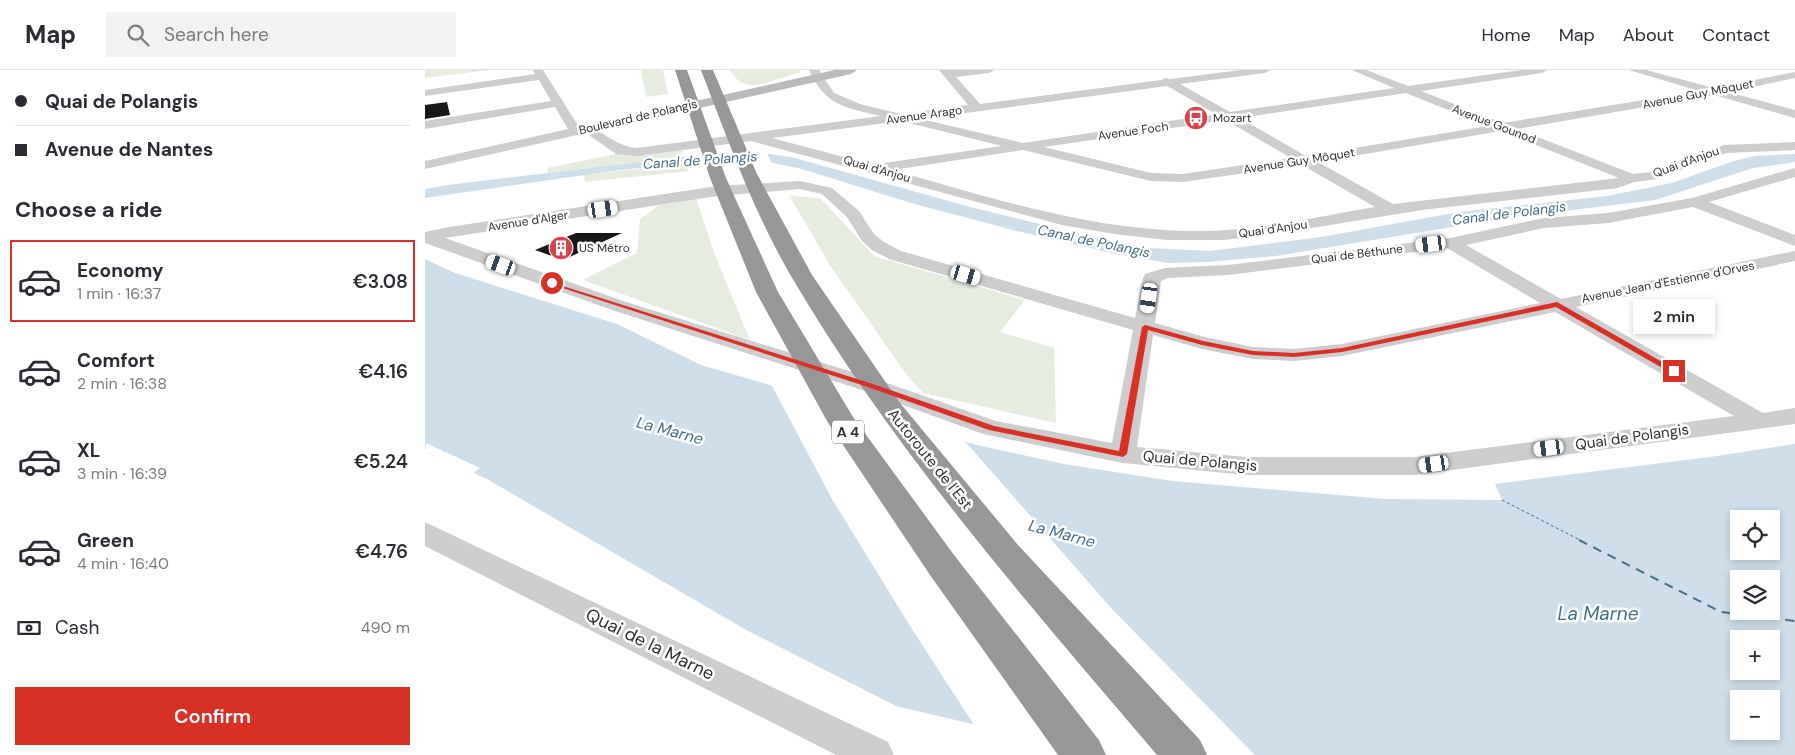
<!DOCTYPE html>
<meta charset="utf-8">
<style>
:root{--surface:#fff;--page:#f2f2f3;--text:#2b2b33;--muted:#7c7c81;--line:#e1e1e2;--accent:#d93025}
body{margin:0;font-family:"DM Sans",sans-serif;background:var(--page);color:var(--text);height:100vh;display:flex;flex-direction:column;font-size:19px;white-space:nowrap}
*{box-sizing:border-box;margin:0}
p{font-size:16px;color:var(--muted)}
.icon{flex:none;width:28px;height:28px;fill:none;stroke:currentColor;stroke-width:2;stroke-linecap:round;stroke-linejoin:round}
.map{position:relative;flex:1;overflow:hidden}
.drawer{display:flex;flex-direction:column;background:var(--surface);width:425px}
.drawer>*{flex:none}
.top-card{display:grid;align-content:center;height:110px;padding:0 15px;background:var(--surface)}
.buttons{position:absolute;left:1305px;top:440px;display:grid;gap:10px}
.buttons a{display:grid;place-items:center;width:50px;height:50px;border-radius:0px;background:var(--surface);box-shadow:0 2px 8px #0003;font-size:25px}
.end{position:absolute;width:22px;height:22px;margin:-11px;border:6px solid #d93025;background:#fff;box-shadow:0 0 0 2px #fff}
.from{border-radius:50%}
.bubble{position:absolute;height:35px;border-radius:0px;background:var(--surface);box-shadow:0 2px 8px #0003;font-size:16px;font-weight:600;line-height:35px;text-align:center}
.car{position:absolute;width:15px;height:30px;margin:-15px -8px;border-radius:6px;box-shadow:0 0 4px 1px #0007;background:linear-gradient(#fff 24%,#345 0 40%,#fff 0 76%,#345 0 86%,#fff 0)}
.top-card b{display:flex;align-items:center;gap:18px;height:48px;font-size:19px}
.top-card b+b{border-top:1px solid var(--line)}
.top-card i{width:12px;height:12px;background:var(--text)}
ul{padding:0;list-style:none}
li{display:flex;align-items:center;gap:15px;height:82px;margin:0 10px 8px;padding:0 5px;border:2px solid transparent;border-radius:0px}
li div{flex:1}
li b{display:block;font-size:19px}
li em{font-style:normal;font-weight:600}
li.active{border-color:var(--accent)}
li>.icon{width:45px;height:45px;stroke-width:1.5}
h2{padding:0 15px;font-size:22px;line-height:60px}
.pay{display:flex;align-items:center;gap:12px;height:55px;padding:0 15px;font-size:19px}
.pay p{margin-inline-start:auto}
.action{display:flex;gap:10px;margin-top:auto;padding:10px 15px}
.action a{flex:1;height:58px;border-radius:0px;background:var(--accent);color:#fff;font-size:20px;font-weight:600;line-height:58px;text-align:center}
header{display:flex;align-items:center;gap:30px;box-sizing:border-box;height:70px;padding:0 25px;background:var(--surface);border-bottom:1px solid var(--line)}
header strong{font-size:24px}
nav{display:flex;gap:28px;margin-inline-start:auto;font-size:18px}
.search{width:350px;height:45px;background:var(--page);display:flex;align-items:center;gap:12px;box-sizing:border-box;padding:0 18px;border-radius:0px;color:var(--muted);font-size:19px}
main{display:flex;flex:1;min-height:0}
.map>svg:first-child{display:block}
</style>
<header>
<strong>Map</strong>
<div class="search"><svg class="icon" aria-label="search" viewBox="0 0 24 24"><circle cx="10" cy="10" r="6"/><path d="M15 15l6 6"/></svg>Search here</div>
<nav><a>Home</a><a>Map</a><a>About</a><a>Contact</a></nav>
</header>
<main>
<section class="drawer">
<div class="top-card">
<b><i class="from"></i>Quai de Polangis</b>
<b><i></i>Avenue de Nantes</b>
</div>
<h2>Choose a ride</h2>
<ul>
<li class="active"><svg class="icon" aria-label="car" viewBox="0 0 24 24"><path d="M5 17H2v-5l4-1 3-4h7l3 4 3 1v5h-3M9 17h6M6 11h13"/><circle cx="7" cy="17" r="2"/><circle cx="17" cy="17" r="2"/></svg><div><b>Economy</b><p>1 min · 16:37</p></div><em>€3.08</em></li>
<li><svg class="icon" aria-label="car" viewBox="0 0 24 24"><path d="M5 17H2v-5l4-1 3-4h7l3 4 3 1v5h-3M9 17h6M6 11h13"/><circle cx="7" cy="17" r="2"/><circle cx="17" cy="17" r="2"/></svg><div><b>Comfort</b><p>2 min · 16:38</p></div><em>€4.16</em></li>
<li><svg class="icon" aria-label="car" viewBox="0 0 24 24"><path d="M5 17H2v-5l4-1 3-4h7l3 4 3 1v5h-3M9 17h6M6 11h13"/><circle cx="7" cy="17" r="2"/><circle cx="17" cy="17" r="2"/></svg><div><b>XL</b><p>3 min · 16:39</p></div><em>€5.24</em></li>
<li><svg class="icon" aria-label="car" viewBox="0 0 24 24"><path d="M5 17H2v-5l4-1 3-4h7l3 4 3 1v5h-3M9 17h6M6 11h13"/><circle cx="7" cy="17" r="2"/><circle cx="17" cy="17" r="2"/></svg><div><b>Green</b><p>4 min · 16:40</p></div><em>€4.76</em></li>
</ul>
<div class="pay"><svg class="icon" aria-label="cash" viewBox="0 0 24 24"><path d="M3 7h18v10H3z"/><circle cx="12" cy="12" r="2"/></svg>Cash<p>490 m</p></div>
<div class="action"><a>Confirm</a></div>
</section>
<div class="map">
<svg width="1370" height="685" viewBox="0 0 1370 685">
<rect width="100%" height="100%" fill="#fff"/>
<path fill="#e6ecdf" d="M0,0H64L0,8Z
M216,0H238L243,24L221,27Z
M305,0H375V3C351,6 321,30 305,0Z
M258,80L257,87L123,103L122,98L191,84Z
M260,93L264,101L160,112L159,105Z
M364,125L396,129L449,186L600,230L575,262L629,278L631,353L498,323L484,308L406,197Z
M271,128L291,188L325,270L158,210L212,183L215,149L233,136Z"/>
<path fill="#cedeea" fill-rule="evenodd" d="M330,82L366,87L549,138L687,172L724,178L785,181L896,167L1034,142L1182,126L1247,113L1306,92L1329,86L1370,84V92L1328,98L1230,130L1088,147L851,186L783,192L743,193L690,184L588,160L486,133L377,99L329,89L260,93L195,100L0,128V119L23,115L257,87Z
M0,189L30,203L192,254L276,295L552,375L639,394L747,411L961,429L1077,430L1070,414L1285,387L1370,374V685H679L471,636L323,561L62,409L0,382ZM1314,449H1346V481H1314ZM1314,509H1346V541H1314ZM1314,569H1346V601H1314ZM1314,629H1346V661H1314Z"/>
<path fill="#fff" d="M330,80H340L348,95L329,92L262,95L259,84Z
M345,312L537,368L687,539L830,685H668L551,658L485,556L407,429Z
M1,373L55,398L48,403L40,402L4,383L0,385Z"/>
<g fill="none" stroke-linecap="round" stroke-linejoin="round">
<path stroke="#456e8b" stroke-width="1" stroke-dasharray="3 2.5" stroke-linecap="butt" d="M1077,430L1157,471"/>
<path stroke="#456e8b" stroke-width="2" stroke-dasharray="9 7" stroke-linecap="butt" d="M1154,470L1296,542L1370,551"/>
</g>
<path fill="#171717" d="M22,32L25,45L0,49V35Z
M151,163H197L138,190L110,180Z"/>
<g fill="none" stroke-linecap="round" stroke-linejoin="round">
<path fill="#cdcdcd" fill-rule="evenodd" d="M108,0H118L152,54C176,57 188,76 212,78L456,46C421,38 400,36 384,0H394L409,23L435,34L476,44L543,35L514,0H569L564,3L531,7L555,34L736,10L741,8L745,9L816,0H845L840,3L755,14L805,42L969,18L927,0H941L983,16L1096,0H1122L1117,3L996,21L1078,53L1274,21L1204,0H1221L1289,18L1370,2V8L1303,22L1370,40V48L1289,25L1092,59L1208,104L1226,102L1299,75L1370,72V80L1301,83L1233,109L1209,112L1193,118L997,140L856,163L799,170H742L689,164L637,155L326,71L212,86L191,84L161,63L0,99V91L143,59L130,37L0,59V51L126,31L114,10L0,26V20L110,4ZM742,16L791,44L598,73L496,49ZM981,23L1063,56L881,86L815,48ZM801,50L866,88L758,104L726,103L619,77ZM476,51L577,76L459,93L453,96L347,68ZM1076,61L1194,108L968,134L893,92ZM598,80L726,111L758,112L877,95L950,137C890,147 830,162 769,161C666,160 566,128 468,100Z
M1370,98V107L1284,132L1370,165V176L1268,137L1183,153L1119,158L1041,175L1136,229L1370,181V191L1151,237L1338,343L1370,338V354L990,405H821L698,393L558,364L437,320L187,240L0,173V162L24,157L292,116L375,111L407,118L434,141L449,164L459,172L476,181L710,248L718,208L720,204L740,198L803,195L1025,168L1119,148L1183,143L1267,128ZM375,119L397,124L422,147L437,171L447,180L464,189L708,260L687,373L571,351L453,310L201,232L20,168L292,126ZM1022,178L1115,233L917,274L869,279L828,277L780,267L730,253L736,211L743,208L803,205ZM1130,242L1309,346L990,387H821L712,377L728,265L777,279L828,289L869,291L917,286Z
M0,452L463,672L469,685H411L0,476Z"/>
<path fill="#bababa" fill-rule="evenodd" d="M410,0H432L426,4L163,63L156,59L163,55Z"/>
<path fill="#979797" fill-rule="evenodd" d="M250,0H262L301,108L353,222L428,347L529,485L674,670L681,685H633L505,505L402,351L331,222L285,108Z
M276,0H288L332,104L387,205L475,333L593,475L775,670L782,685H732C602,532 468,380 366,206C328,141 303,70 276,0Z"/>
</g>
<path fill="#d93025" d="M125,212L448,314L569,356L694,381L717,257L720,255L778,271L828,281L869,283L917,278L1132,232L1253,301L1246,303L1131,237L917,282L869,287L828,285L777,275L723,260L702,384L698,387L564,360L443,317L125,214Z"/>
<defs>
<g id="bus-disc" transform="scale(1.25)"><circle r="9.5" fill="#d6434a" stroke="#fff"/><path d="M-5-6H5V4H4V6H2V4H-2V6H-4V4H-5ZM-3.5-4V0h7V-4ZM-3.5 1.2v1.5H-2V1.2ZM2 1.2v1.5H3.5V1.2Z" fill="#fff"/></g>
<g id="building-disc" transform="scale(1.25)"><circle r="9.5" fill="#d6434a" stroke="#fff"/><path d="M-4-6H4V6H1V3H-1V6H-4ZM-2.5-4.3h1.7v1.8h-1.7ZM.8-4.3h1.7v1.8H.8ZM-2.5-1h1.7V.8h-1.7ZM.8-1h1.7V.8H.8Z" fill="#fff"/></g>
</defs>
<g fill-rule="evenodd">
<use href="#bus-disc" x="771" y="48"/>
<use href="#building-disc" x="136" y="178"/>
</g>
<g text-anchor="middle" stroke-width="5" stroke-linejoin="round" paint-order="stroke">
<g font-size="12" fill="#303030" stroke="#fff">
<text transform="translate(1273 24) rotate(-11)" y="4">Avenue Guy Môquet</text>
<text transform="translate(499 45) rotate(-8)" y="4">Avenue Arago</text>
<text transform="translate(213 47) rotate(-13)" y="4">Boulevard de Polangis</text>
<text transform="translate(1069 54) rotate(21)" y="4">Avenue Gounod</text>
<text transform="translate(708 61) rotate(-8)" y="4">Avenue Foch</text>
<text transform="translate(874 91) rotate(-9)" y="4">Avenue Guy Môquet</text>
<text transform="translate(1261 92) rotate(-20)" y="4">Quai d'Anjou</text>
<text transform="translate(452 99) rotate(16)" y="4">Quai d'Anjou</text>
<text transform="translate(103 151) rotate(-9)" y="4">Avenue d'Alger</text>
<text transform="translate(848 159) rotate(-8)" y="4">Quai d'Anjou</text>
<text transform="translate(932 184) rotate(-7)" y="4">Quai de Béthune</text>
<text transform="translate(1243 212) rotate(-11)" y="4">Avenue Jean d'Estienne d'Orves</text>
</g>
<g font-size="12" fill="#303030" stroke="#fff" text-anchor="start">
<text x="788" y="52">Mozart</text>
<text x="154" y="182">US Métro</text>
</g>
<g font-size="14" font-style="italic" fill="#456e8b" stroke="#fff">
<text transform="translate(275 90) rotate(-4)" y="5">Canal de Polangis</text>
<text transform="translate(1084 143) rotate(-7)" y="5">Canal de Polangis</text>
<text transform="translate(669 171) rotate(12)" y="5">Canal de Polangis</text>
</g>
<rect fill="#fff" stroke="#6e6e6e" stroke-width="1" x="407" y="350.5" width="32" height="23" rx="4"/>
<g font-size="14" font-weight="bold" fill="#303030">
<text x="423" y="367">A 4</text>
</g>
<g font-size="15" fill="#303030" stroke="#fff">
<text transform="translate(1207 367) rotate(-8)" y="5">Quai de Polangis</text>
<text transform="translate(505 389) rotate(51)" y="5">Autoroute de l’Est</text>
<text transform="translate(775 391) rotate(5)" y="5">Quai de Polangis</text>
</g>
<g font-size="16" font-style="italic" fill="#456e8b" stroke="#fff">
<text transform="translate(245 360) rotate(15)" y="6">La Marne</text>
<text transform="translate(637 463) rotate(15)" y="6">La Marne</text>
</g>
<g font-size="18" fill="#303030" stroke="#fff">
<text transform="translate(225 574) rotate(26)" y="6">Quai de la Marne</text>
</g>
<g font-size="19" font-style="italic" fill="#456e8b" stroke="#fff">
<text x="1173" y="550">La Marne</text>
</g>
</g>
</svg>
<div class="buttons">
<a><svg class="icon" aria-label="locate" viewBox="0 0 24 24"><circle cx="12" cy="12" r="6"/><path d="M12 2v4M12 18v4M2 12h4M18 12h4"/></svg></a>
<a><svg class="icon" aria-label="layers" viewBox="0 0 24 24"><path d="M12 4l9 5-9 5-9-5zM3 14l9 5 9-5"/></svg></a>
<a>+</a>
<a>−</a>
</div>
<i class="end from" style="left:127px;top:213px"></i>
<i class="end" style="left:1249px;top:301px"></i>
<div class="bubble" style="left:1208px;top:229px;width:82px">2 min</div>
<i class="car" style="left:178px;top:139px;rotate:82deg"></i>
<i class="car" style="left:1006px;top:174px;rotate:263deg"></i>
<i class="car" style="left:76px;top:195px;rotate:290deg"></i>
<i class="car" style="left:541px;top:205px;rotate:106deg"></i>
<i class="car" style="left:724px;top:228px;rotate:188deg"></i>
<i class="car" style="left:1124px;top:378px;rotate:263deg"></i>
<i class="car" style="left:1009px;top:394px;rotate:262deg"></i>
</div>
</main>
